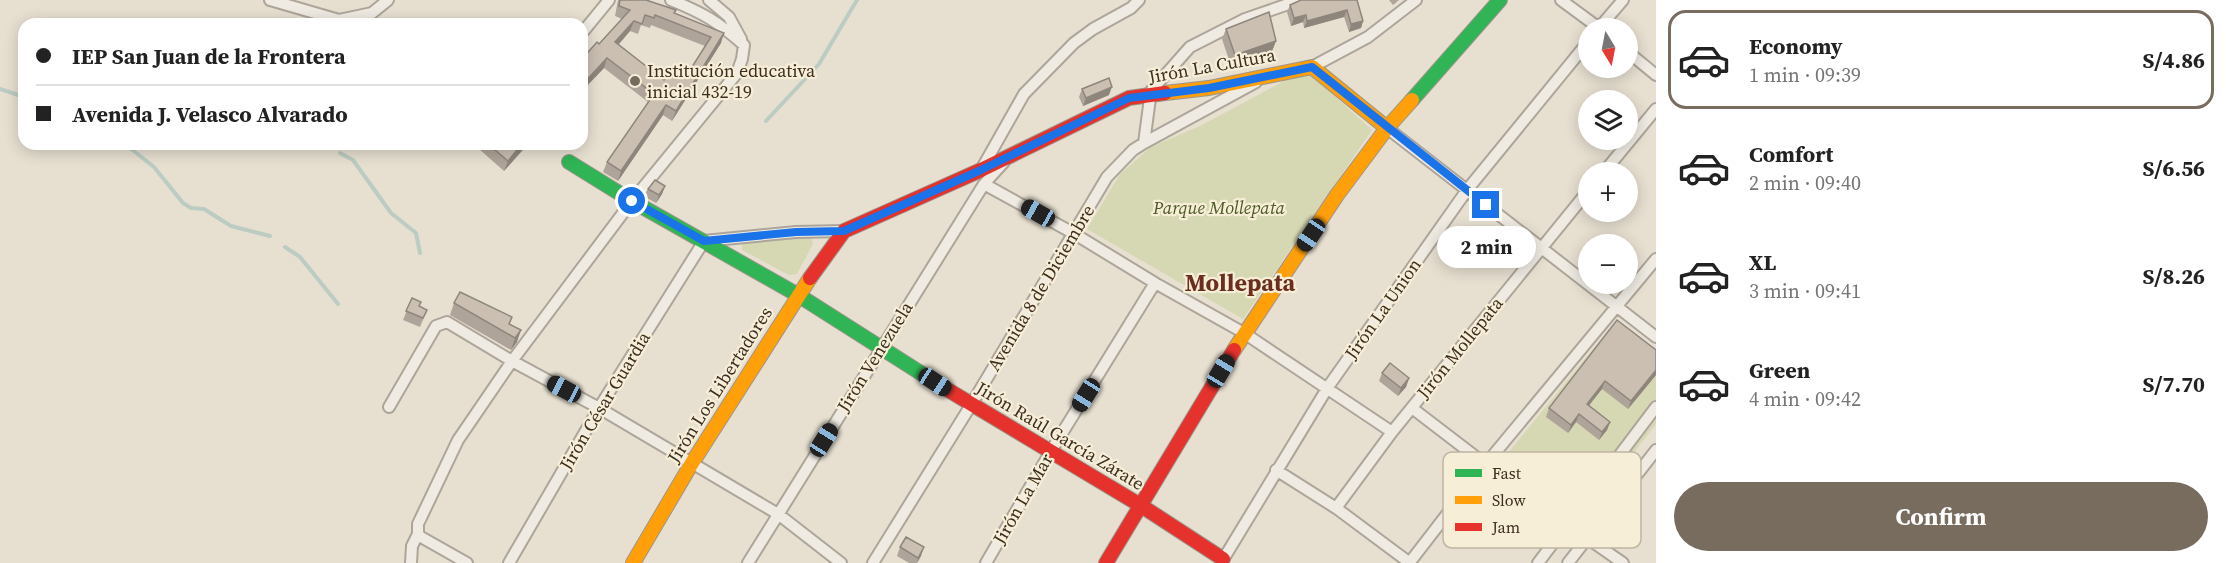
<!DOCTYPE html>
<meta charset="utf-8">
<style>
:root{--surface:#fff;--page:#f6f6f6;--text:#222;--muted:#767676;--line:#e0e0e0;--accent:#786c5e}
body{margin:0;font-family:"Source Serif 4",serif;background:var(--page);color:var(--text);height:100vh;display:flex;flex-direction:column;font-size:22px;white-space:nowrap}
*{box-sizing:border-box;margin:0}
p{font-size:20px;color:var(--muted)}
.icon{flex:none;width:33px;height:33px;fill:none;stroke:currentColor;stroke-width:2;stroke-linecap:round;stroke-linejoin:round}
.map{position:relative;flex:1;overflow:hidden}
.panel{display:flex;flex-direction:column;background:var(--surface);width:570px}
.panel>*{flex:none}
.guide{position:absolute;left:18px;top:18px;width:570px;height:132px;border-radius:18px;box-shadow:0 3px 15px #0003;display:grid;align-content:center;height:132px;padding:0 18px;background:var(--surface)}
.needle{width:39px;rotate:170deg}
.buttons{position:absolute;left:1578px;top:18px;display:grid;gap:12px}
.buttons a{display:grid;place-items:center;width:60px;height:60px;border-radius:50%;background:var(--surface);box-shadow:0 3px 15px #0003;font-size:30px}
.end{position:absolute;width:27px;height:27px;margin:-14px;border:8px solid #1a73e8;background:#fff;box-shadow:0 0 0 3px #fff}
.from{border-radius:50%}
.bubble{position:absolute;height:42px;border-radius:21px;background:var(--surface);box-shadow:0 3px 15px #0003;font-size:20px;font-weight:700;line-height:42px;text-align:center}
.car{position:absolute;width:18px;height:36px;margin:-18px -9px;border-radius:8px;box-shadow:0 0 4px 2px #0007;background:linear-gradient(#222 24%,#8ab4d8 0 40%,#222 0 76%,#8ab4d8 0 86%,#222 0)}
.guide b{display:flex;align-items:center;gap:21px;height:57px;font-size:22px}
.guide b+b{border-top:2px solid var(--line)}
.guide i{width:15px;height:15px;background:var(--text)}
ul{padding:10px 0 0;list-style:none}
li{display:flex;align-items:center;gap:18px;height:99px;margin:0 12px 9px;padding:0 6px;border:3px solid transparent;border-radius:18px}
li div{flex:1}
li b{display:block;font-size:22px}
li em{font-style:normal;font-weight:700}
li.current{border-color:var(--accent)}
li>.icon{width:54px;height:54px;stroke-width:1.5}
.primary-button{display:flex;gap:12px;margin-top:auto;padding:12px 18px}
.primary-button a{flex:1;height:69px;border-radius:36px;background:var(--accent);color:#fff;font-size:24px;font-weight:700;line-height:69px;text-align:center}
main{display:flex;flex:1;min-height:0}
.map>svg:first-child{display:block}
</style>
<main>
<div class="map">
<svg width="1656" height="563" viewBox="0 0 1656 563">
<rect width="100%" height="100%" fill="#e7e0d1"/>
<path fill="#d6d7b3" d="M1308,72L1372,130L1243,319L1087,229L1120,174L1151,147L1202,125L1286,80Z
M804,234H810L813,244L797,274L789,275L742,250V243Z
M1615,322L1656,350V424L1585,516L1499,464Z"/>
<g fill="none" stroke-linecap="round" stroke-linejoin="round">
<path stroke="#bcccc2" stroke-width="4" d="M0,89L24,97
M766,121L819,64L857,0
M125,144L154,167L183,203L191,208L204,209L231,226L270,236
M340,153L353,160L391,213L416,233L420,253
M285,247L300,257L338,304"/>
<g stroke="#ada599" stroke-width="14">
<path id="street" d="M270,0L339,20L372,13L388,0
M709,0L729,17L741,39
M1561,0L1599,28L1623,0
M582,33L609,0
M1628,52L1656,75
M1312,67L1368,37L1416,0
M1387,128L1656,337
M1144,143L1151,91L1190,47L1245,19L1300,0
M981,170L1024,94L1074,43L1093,29L1131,8L1139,0
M1604,172L1656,109
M984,184L1073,233L1155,283L1244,333L1392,432
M389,407L436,326L447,322L512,361L599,408L778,514L841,563
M1412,408L1566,526L1587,538L1623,563
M1276,470L1336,508L1410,563
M1336,508L1392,432L1588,191
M1410,562L1485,465L1656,259
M411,563L412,546L418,534
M467,563L421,537L418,534V524L458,440L512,361L632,201L737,73L742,59L744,45C717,21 703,13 671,0
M509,563L599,408L704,241L796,232L844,231
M748,563L984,184L1004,162
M873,563L971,405L1107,177L1133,150L1144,143L1256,82
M986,563L1051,451L1155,283
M1221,563L1328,387L1467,190L1588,42
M1538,563L1656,407
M1568,563L1656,450"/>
</g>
<g stroke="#9c958a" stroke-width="16">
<path id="fast" d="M1412,100L1500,0
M569,162L632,201L798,295L938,384"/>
</g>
<g stroke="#9c958a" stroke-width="16">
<path id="slow" d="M1165,93L1209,88L1312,67L1387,128
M1234,350L1337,195L1387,128L1412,100
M633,563L692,463L810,278"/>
</g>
<g stroke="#9c958a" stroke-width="16">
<path id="jam" d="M810,278L844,231L981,170L1129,98L1165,93
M938,384L1140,505L1223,559
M1106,563L1234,350"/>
</g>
<use href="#street" stroke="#efebe3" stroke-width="10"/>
<use href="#fast" stroke="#30b455" stroke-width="14"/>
<use href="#slow" stroke="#ff9f0a" stroke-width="14"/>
<use href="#jam" stroke="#e5322d" stroke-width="14"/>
</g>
<path fill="#afa499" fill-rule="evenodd" d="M618,0H646L674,13L721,43L672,121L663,115L618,181L603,172L607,162L648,102L604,68L582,91V59L599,44L622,19L615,16ZM641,25L650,28L651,25L705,46L685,78L664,80L619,44L630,31L638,34Z
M1357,0L1363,21L1361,28L1349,32L1344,17L1304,28L1303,22L1291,26L1287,12L1290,5Z
M1389,0H1399L1393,5Z
M1226,29L1276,41L1272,51L1231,66L1222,39Z
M1082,89L1109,95L1083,106L1079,97Z
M481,144H501L504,146L506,144H528L504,171L479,149Z
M665,186L662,194L656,203L645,197L648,189Z
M412,298L420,307L427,310L420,327L403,320Z
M454,303L512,317L509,325L517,342L511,350L450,315Z
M1656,350V375L1628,409L1602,389L1589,406L1610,422L1607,430L1599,440L1576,422L1568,433L1546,417L1549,408Z
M1382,373L1409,378L1406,387L1398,396L1379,381Z
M900,547L921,556L917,563H909L897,556Z"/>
<path fill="#8e867d" d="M1347,10L1344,17L1304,28L1307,21Z
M1306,15L1303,22L1291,26L1294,18Z
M634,21L630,31L612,52L615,42Z
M1363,21L1361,28L1349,32L1351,24Z
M724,33L721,43L672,121L676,111Z
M1276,41L1272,51L1231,66L1235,55Z
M607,58L604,68L582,91V85Z
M1112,87L1109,95L1083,106L1086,98Z
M666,105L663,115L618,181L621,171Z
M522,144H528L504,171L508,161Z
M665,186L662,194L656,203L659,195Z
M521,330L517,342L511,350L515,338Z
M1656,370V375L1628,409L1631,401Z
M1409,378L1406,387L1398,396L1401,388Z
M1605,381L1602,389L1583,412L1587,404Z
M1579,414L1576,422L1568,433L1571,425Z
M1610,422L1607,430L1599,440L1602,432Z
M924,547L921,556L917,563L918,558Z"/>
<path fill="#cbbfb2" stroke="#8e867d" stroke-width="1.5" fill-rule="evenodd" d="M620,0H646L676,10L674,13L724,33L676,111L666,105L621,171L607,162L654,94L607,58L582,85V59L597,42L599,44L630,10L619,6ZM645,15L654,18L655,15L711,37L685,78L679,73L676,79L668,74L664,80L615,42L634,21L642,24Z
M1301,0H1357L1363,21L1351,24L1347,10L1307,21L1306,15L1294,18L1290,5Z
M1269,12L1276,41L1235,55L1226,29Z
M1109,78L1112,87L1086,98L1082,89Z
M488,144H501L504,146L506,144H522L508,161Z
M655,180L665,186L659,195L648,189Z
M460,292L512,317L509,324L521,330L515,338L454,303Z
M412,298L421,302L419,306L427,310L423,318L406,311Z
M1617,320L1656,350V370L1631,401L1605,381L1587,404L1610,422L1602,432L1579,414L1571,425L1549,408Z
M1390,363L1409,378L1401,388L1382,373Z
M906,537L924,547L918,558L900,547Z"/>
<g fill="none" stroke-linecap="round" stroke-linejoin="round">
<path stroke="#1a73e8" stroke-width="8" d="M632,201L704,241L796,232L844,231L981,170L1129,98L1209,88L1312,67L1486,205"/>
</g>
<circle fill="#786c5e" stroke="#f7eed8" stroke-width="2" cx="635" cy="81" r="6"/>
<g text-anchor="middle" stroke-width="4.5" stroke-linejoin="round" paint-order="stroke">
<g font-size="18" fill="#3d2e20" stroke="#f7eed8">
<text transform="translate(1212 66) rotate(-10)" y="6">Jirón La Cultura</text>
<text transform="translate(1041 288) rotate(-59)" y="6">Avenida 8 de Diciembre</text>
<text transform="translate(1383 309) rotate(-55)" y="6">Jirón La Union</text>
<text transform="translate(1460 348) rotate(-51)" y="6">Jirón Mollepata</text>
<text transform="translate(875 357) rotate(-58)" y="6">Jirón Venezuela</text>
<text transform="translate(720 385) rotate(-58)" y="6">Jirón Los Libertadores</text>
<text transform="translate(605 401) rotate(-59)" y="6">Jirón César Guardia</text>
<text transform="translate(1060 436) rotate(31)" y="6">Jirón Raúl García Zárate</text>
<text transform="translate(1023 499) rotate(-60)" y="6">Jirón La Mar</text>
</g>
<g font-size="18" fill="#3d2e20" stroke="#f7eed8" text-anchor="start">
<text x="647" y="77">Institución educativa<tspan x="647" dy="21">inicial 432-19</tspan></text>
</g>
<g font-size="18" font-style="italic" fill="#4d5a26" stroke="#f7eed8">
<text x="1219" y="214">Parque Mollepata</text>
</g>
<g font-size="24" font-weight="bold" fill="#6b2e1e" stroke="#f7eed8">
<text x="1240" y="291">Mollepata</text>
</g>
</g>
<rect x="1443" y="452" width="198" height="96" rx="9" fill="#f7eed8" stroke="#bfb4a1" stroke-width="1.5"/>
<rect x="1455" y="469" width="27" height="8" fill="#30b455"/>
<rect x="1455" y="496" width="27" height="8" fill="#ff9f0a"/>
<rect x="1455" y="523" width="27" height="8" fill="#e5322d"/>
<g font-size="16" fill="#3d2e20">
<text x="1492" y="479">Fast</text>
<text x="1492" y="506">Slow</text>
<text x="1492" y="533">Jam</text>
</g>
</svg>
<div class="buttons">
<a><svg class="needle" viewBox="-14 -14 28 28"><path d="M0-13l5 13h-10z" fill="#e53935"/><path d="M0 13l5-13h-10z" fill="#767676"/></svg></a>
<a><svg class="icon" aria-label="layers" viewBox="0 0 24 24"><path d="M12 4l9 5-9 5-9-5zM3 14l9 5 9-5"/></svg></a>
<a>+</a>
<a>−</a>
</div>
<i class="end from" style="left:632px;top:201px"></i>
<i class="end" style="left:1486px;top:205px"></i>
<div class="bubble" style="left:1437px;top:226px;width:99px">2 min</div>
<i class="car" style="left:1038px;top:213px;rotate:299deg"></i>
<i class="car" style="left:1311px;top:235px;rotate:214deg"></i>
<i class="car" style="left:1221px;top:371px;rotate:31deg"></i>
<i class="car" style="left:935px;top:382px;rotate:123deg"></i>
<i class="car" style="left:564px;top:389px;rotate:298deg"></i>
<i class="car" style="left:1086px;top:395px;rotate:212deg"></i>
<i class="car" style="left:824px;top:440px;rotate:32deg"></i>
<div class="guide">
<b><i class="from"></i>IEP San Juan de la Frontera</b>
<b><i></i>Avenida J. Velasco Alvarado</b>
</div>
</div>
<section class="panel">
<ul>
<li class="current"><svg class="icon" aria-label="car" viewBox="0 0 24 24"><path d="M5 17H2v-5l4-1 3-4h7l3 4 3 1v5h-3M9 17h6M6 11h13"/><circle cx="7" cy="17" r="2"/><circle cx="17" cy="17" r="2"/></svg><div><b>Economy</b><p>1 min · 09:39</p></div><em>S/4.86</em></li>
<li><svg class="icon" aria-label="car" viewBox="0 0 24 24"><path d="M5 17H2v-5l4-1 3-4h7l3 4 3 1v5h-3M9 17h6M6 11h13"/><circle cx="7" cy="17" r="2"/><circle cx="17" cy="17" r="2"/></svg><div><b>Comfort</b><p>2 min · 09:40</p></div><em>S/6.56</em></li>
<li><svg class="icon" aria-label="car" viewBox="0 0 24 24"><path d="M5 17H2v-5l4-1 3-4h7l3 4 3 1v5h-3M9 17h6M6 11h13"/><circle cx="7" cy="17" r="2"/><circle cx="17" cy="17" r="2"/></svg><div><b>XL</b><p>3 min · 09:41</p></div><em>S/8.26</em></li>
<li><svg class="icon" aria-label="car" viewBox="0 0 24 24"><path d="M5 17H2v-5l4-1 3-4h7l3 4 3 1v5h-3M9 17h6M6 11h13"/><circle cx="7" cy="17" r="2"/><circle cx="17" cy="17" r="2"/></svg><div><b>Green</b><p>4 min · 09:42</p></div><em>S/7.70</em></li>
</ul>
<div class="primary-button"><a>Confirm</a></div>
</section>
</main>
